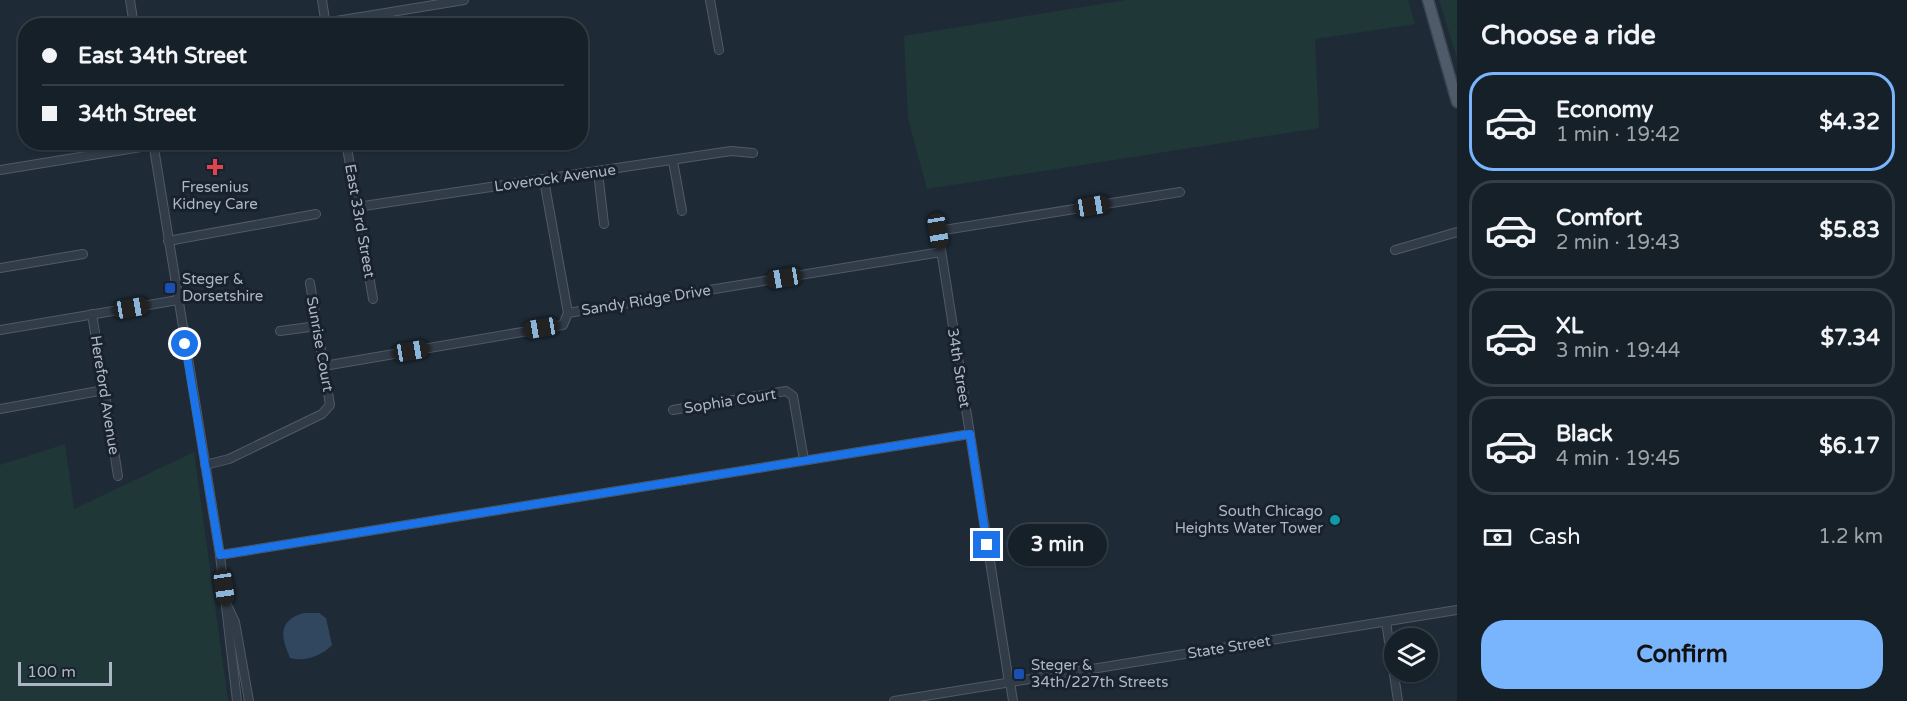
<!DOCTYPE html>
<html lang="en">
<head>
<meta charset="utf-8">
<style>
	:root { --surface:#162029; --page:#232d35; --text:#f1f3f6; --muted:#9ea3a8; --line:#353e46; --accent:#78b5fd }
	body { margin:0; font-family:"Varela Round",sans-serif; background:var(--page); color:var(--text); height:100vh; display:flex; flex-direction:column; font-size:22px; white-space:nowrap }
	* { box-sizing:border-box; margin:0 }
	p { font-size:20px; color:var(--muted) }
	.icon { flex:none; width:33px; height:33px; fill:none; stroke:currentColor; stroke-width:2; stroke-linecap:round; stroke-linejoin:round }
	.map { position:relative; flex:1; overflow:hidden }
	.drawer { display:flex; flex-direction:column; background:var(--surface); width:450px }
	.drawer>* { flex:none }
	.banner { position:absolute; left:18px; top:18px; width:570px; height:132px; border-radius:24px; box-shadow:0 2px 4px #0004,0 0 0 2px var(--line); display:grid; align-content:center; height:132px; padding:0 24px; background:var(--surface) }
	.tools { position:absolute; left:1384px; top:628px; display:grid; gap:12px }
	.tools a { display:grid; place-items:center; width:54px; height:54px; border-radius:50%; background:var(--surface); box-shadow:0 2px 4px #0004,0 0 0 2px var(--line); font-size:30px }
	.scale { position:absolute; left:18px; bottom:15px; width:94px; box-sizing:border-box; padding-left:6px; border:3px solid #acb7c5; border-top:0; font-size:16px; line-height:21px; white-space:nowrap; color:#acb7c5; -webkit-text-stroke:4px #18212c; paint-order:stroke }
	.end { position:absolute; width:27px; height:27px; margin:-14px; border:8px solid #1a73e8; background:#fff; box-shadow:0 0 0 3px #fff }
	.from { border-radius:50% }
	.bubble { position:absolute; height:42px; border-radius:21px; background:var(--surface); box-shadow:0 2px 4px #0004,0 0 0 2px var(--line); font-size:20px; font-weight:700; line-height:42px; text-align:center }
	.car { position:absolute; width:18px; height:36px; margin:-18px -9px; border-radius:8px; box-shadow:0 0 4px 2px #0007; background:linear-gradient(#222 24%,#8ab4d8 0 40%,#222 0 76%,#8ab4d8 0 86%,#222 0) }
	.banner b { display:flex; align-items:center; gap:21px; height:57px; font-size:22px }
	.banner b+b { border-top:2px solid var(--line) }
	.banner i { width:15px; height:15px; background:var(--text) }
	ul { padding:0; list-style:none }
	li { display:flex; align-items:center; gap:18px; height:99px; margin:0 12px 9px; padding:0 12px; border:3px solid var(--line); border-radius:24px }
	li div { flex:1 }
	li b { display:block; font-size:22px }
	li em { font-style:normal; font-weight:700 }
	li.selected { border-color:var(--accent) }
	li>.icon { width:54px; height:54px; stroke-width:1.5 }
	h2 { padding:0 24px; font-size:27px; line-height:72px }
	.pay { display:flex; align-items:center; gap:15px; height:66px; padding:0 24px; font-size:22px }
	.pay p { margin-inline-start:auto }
	.action { display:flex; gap:12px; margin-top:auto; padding:12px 24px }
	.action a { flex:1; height:69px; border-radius:24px; background:var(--accent); color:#111; font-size:24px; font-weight:700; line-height:69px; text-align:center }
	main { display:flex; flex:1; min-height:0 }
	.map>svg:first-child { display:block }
	.green { fill:#203738 }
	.water { fill:#30475f }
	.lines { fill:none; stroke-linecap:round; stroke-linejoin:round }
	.minor-casing { stroke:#4f5a66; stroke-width:10 }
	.major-casing { stroke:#3b4551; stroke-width:13 }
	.minor { stroke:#323c48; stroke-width:8 }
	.major { stroke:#4f5b68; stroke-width:10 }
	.route { stroke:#1a73e8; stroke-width:8 }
	.health-dot { fill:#e0444e; stroke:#18212c; stroke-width:2 }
	.transit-dot { fill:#1a4fb4; stroke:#18212c; stroke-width:2 }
	.culture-dot { fill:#0f9aa8; stroke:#18212c; stroke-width:2 }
	.labels { text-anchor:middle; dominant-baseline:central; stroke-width:6; stroke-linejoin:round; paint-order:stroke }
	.street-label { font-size:15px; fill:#acb7c5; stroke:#18212c }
	.poi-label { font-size:15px; fill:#acb7c5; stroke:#18212c; text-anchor:start }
</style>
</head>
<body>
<main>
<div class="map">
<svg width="1457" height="701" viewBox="0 0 1457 701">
	<rect width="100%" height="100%" fill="#1e2b37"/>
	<g class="green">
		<polygon points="1126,0 1408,0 1415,24 1315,39 1319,128 927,189 908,118 904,36"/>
		<polygon points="1439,0 1457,0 1457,58"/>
		<polygon points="65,444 74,509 194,452 228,701 0,701 0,465"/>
	</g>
	<path class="water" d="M304 613H319L326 618 332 645C322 656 304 662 290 658 281 637 277 621 304 613Z"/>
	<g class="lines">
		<defs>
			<g id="minor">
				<polyline points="130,0 134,26"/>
				<polyline points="322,0 326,26"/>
				<polyline points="710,0 719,50"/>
				<polyline points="306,26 464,0"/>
				<polyline points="153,142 220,555 237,701"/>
				<polyline points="346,142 373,299"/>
				<polyline points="673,161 682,211"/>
				<polyline points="0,170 172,142"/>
				<polyline points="598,172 604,224"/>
				<polyline points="544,180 568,313"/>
				<polyline points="357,207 731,151 753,153"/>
				<polyline points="168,241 316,214"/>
				<polyline points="1395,250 1457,232"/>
				<polyline points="0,268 83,254"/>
				<polyline points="92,314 118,476"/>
				<polyline points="0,330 178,300"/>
				<polyline points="280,331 317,326"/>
				<polyline points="324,366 563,325 568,313 941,252"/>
				<polyline points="0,409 104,390"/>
				<polyline points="673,410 786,391 793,396 804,460"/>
				<polyline points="205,465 229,459 322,414 330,405 310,283"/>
				<polyline points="220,555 970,434"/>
				<polyline points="228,607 235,622 249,701"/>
				<polyline points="1386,622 1398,701"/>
				<polyline points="1009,682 938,231 1180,192"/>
				<polyline points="1010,682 1013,701"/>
				<polyline points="894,701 1457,610"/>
			</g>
			<polyline id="major" points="1428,0 1457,102"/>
		</defs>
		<use href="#minor" class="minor-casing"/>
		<use href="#major" class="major-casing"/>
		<use href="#minor" class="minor"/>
		<use href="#major" class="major"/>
	</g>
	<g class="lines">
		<polyline class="route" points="185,344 220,555 970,434 987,545"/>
	</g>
	<path class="health-dot" d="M212 158h6v6h6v6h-6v6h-6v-6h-6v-6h6z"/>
	<g class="transit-dot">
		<rect x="164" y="282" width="12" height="12" rx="3"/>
		<rect x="1013" y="668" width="12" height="12" rx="3"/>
	</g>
	<circle class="culture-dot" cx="1335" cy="520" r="6"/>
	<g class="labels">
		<g class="street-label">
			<text transform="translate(555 178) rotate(-8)">Loverock Avenue</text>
			<text transform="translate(360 221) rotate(80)">East 33rd Street</text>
			<text transform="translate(646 300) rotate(-9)">Sandy Ridge Drive</text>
			<text transform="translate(320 344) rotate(80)">Sunrise Court</text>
			<text transform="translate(959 368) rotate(81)">34th Street</text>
			<text transform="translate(105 395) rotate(81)">Hereford Avenue</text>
			<text transform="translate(730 401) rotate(-9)">Sophia Court</text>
			<text transform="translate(1229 647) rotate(-9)">State Street</text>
		</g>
		<g class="poi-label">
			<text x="215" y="187" text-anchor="middle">Fresenius<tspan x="215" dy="17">Kidney Care</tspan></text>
			<text x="182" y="279">Steger &amp;<tspan x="182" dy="17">Dorsetshire</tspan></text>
			<text x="1323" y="511" text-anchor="end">South Chicago<tspan x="1323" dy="17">Heights Water Tower</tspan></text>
			<text x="1031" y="665">Steger &amp;<tspan x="1031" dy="17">34th/227th Streets</tspan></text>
		</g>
	</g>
</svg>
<div class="tools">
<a><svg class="icon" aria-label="layers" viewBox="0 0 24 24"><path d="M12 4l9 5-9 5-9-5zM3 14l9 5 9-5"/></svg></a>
</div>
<div class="scale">100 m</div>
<i class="end from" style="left:185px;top:344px"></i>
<i class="end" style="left:987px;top:545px"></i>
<div class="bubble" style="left:1008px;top:524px;width:99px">3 min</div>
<i class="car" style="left:1092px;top:206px;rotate:81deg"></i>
<i class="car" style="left:938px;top:231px;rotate:171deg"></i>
<i class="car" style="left:784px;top:278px;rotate:260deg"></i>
<i class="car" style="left:131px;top:308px;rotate:80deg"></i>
<i class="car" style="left:541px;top:328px;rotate:260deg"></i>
<i class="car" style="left:411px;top:351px;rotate:80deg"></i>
<i class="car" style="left:224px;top:587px;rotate:172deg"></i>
<div class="banner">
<b><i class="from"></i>East 34th Street</b>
<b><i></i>34th Street</b>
</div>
</div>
<section class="drawer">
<h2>Choose a ride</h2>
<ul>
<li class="selected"><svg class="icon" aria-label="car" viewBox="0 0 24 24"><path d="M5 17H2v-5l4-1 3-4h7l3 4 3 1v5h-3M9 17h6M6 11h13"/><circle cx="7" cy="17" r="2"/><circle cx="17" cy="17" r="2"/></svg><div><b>Economy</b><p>1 min · 19:42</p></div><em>$4.32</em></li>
<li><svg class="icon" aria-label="car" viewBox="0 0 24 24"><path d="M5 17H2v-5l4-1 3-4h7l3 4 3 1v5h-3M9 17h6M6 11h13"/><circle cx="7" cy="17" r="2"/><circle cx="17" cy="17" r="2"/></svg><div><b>Comfort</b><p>2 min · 19:43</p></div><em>$5.83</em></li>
<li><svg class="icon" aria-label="car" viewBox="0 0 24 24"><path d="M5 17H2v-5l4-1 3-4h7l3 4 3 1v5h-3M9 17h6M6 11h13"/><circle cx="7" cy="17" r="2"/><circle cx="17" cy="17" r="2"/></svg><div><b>XL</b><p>3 min · 19:44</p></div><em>$7.34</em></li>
<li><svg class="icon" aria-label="car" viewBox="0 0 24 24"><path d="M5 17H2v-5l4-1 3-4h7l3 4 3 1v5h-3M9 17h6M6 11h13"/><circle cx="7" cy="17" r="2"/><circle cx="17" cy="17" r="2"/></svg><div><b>Black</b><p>4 min · 19:45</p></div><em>$6.17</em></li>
</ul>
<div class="pay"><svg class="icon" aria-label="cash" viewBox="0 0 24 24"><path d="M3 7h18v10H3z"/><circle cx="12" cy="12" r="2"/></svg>Cash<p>1.2 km</p></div>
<div class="action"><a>Confirm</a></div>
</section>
</main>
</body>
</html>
